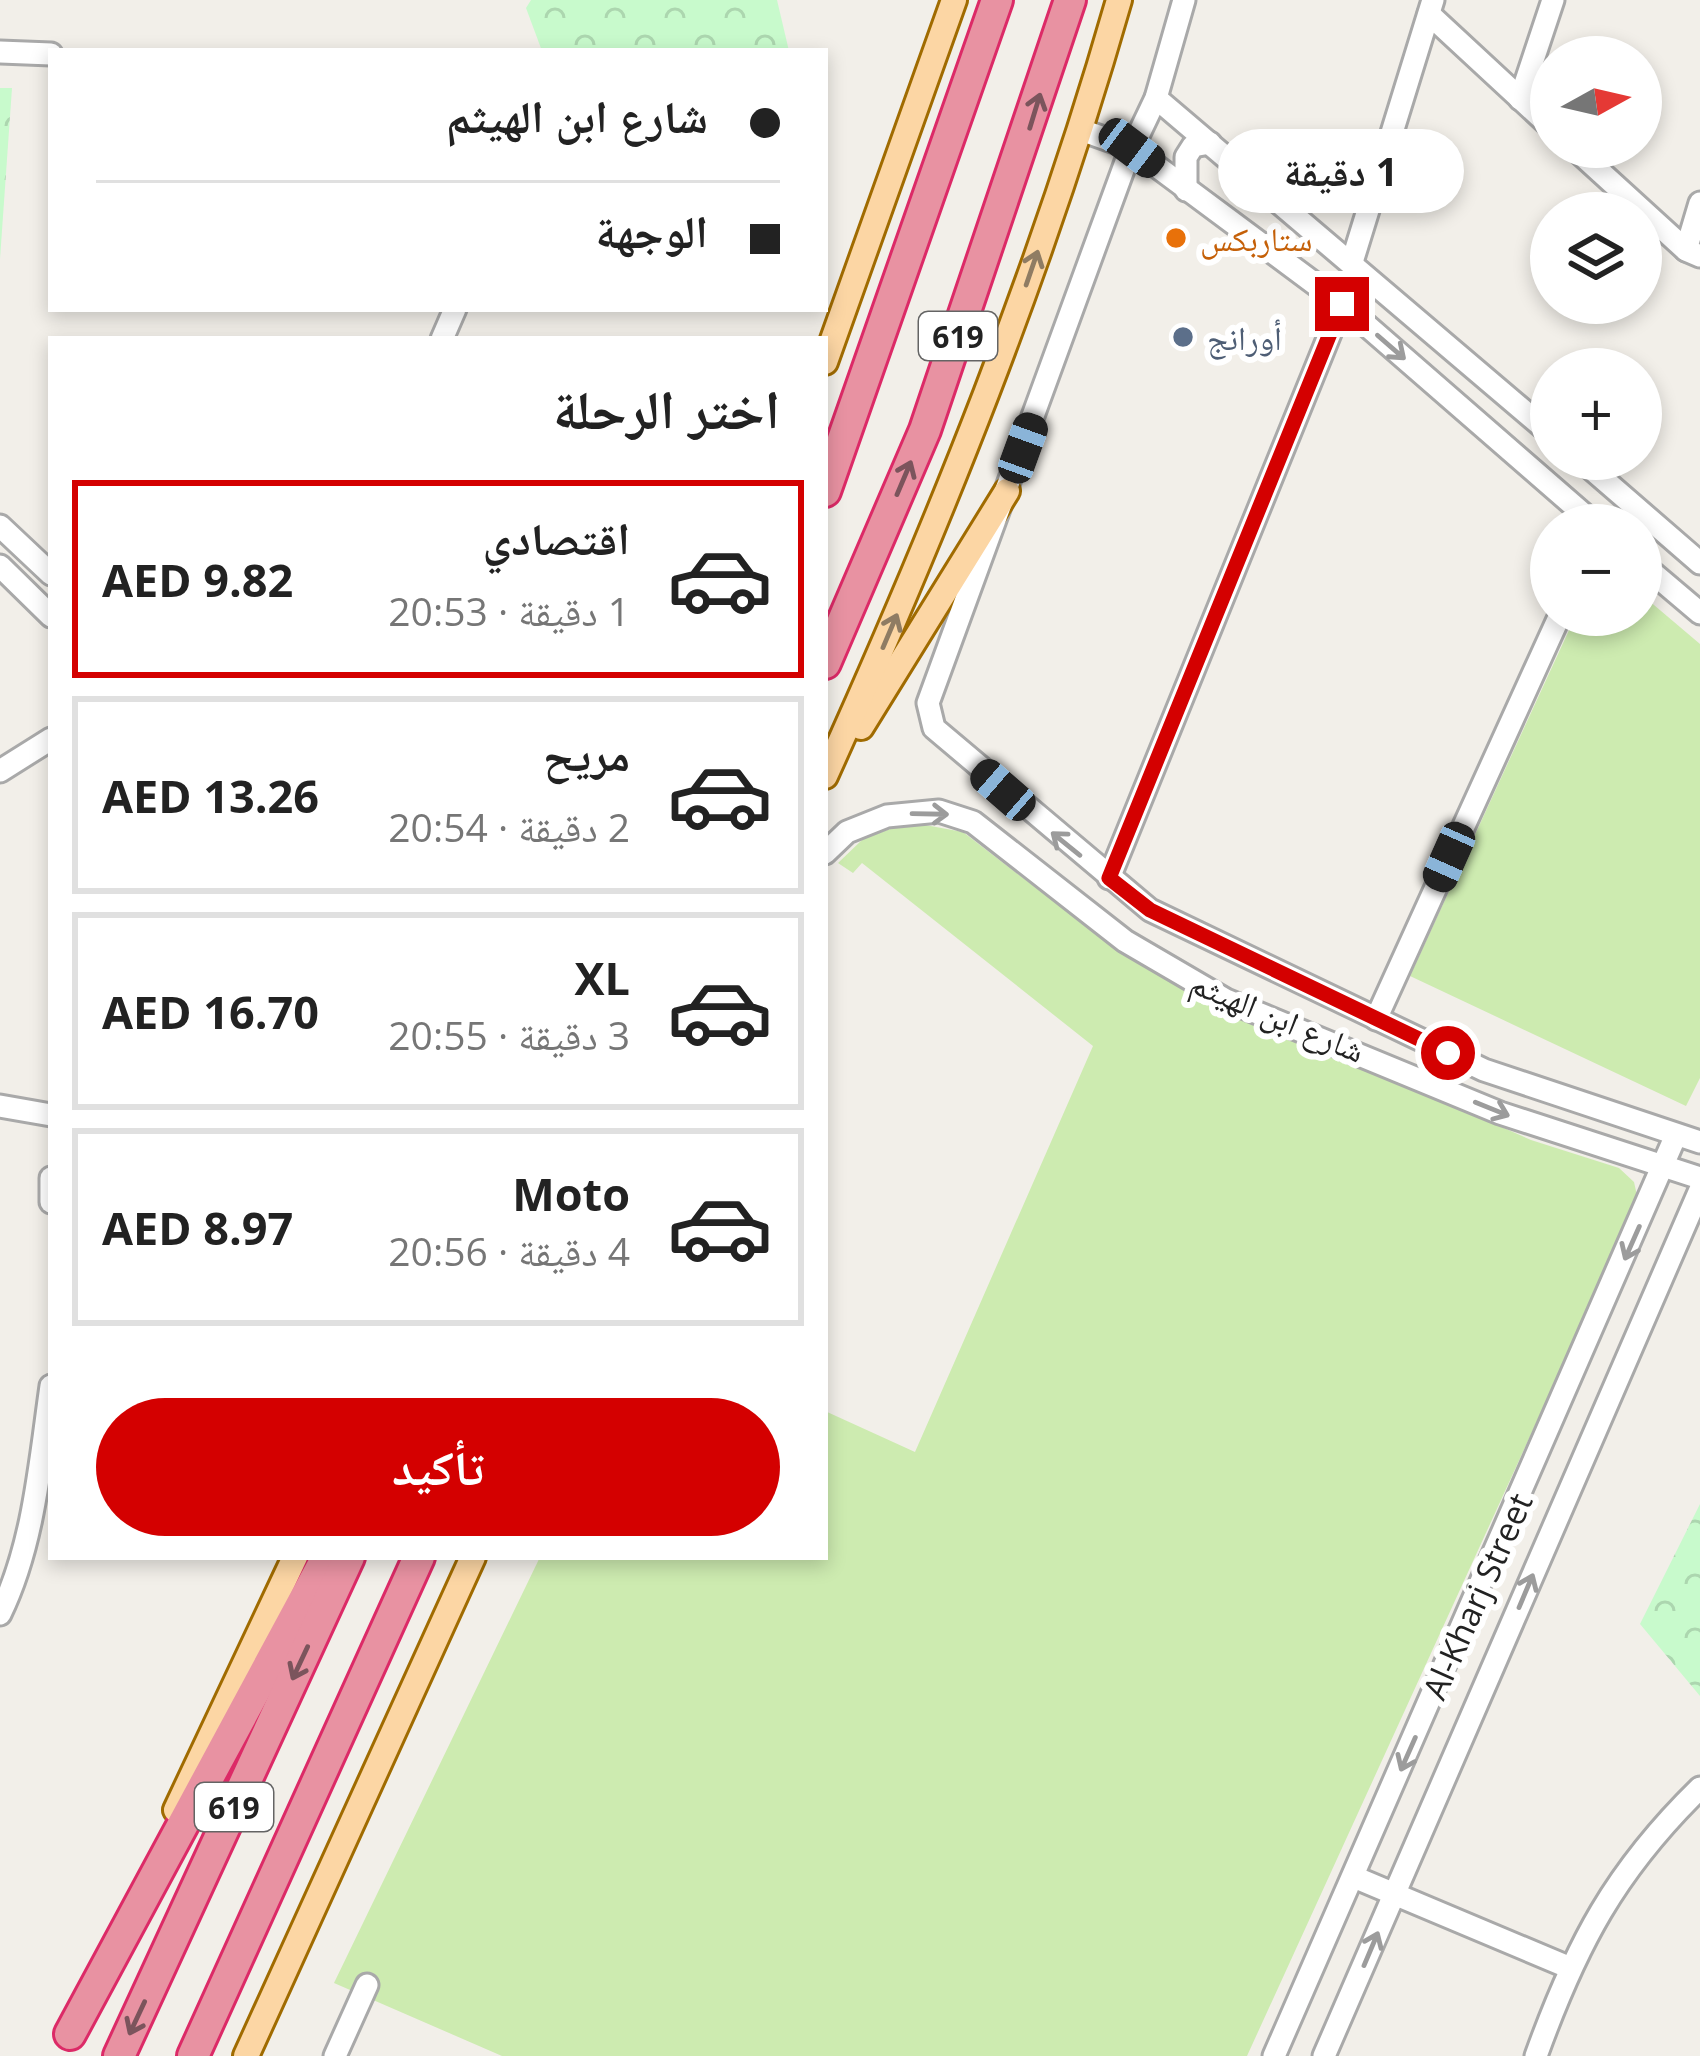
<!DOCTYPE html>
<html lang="ar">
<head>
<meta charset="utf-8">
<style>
	:root { --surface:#fff; --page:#f2f2f2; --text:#222; --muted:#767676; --line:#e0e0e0; --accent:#d40000 }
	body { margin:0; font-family:"Open Sans","Noto Naskh Arabic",sans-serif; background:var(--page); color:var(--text); direction:rtl; height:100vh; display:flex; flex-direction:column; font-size:45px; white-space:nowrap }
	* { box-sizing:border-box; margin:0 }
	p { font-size:39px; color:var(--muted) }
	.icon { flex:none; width:66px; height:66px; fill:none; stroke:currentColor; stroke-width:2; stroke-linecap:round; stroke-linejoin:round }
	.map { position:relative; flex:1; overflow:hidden; direction:ltr }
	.details { position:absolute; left:48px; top:336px; width:780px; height:1224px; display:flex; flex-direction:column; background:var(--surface); border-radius:0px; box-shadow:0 6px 18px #0003; direction:rtl }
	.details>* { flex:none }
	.top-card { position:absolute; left:48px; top:48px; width:780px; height:264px; border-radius:0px; box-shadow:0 6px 18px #0003; direction:rtl; display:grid; align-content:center; height:264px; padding:0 48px; background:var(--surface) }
	.needle { width:78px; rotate:82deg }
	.fabs { position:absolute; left:1530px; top:36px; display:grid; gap:24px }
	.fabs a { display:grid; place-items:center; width:132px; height:132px; border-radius:50%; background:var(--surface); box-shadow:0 6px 18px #0003; font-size:60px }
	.end { position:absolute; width:54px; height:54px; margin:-27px; border:15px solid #d40000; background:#fff; box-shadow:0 0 0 6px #fff }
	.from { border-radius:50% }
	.bubble { position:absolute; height:84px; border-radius:42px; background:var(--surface); box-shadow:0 6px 18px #0003; font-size:39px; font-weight:700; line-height:84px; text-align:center; direction:rtl }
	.car { position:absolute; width:36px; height:72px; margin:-36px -18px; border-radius:15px; box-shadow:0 0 9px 3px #0007; background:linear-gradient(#222 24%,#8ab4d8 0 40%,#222 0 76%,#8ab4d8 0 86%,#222 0) }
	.top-card b { display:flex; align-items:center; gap:42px; height:114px; font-size:45px }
	.top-card b+b { border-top:3px solid var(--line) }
	.top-card i { width:30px; height:30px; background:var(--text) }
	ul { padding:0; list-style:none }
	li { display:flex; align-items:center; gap:36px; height:198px; margin:0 24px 18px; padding:0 24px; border:6px solid var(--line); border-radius:0px }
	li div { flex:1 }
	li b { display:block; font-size:45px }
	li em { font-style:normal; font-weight:700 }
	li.active { border-color:var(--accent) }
	li>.icon { width:108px; height:108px; stroke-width:1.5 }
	h2 { padding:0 48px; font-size:54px; line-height:144px }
	.cta { display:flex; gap:24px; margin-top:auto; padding:24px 48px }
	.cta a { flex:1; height:138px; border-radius:72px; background:var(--accent); color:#fff; font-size:48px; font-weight:700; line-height:138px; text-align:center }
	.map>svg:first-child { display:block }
	.grass { fill:#cdebb0 }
	.park { fill:url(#park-crowns) }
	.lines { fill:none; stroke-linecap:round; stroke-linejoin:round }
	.minor-casing { stroke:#a9a9a9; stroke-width:27 }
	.major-casing { stroke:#a06b00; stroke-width:30 }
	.highway-casing { stroke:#dc2a67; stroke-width:36 }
	.minor { stroke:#fff; stroke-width:21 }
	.major { stroke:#fcd6a4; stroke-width:24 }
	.highway { stroke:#e892a2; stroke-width:30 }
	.oneway { stroke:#7b545c }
	.oneway2 { stroke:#8f7c63 }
	.oneway3 { stroke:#9c9c9c }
	.route { stroke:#d40000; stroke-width:15 }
	.food-dot { fill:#e8710a; stroke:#fff; stroke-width:4.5 }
	.service-dot { fill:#5c6f8a; stroke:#fff; stroke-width:4.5 }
	.labels { text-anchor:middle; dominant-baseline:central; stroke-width:12; stroke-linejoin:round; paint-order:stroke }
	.shield { fill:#fff; stroke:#646464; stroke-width:3 }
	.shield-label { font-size:30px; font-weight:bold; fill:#222 }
	.food-label { font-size:33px; fill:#c56008; stroke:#fff; text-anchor:start }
	.service-label { font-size:33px; fill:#4e5e75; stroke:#fff; text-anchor:start }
	.street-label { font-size:33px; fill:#222; stroke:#fff }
</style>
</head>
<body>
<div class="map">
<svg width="1700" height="2056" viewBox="0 0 1700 2056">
	<defs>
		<pattern id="park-crowns" width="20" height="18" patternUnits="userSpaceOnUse" patternTransform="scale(3)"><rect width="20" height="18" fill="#c8facc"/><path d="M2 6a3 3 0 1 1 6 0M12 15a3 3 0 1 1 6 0" fill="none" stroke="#acd6af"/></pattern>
	</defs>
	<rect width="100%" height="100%" fill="#f2efe9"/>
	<g class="grass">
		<polygon points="1641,594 1700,644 1700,1078 1686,1106 1410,976 1576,615 1641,615"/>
		<polygon points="909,822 963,832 1104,940 1199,993 1531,1140 1619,1168 1634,1182 1638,1200 1247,2056 502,2056 334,1983 540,1557 825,1557 825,1411 915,1452 1093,1046 862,863 853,873 838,863 863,839"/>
	</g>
	<g class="park">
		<polygon points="531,0 777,0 789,51 542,51 526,8"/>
		<polygon points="0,88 12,88 0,259"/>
		<polygon points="1700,1504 1700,1696 1640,1624"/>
	</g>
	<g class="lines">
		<defs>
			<g id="minor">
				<polyline points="1184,0 1156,98 1127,159 928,703 934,728 1150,910 1484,1070 1700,1142"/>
				<polyline points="1429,14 1551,127"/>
				<polyline points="0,52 51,54"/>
				<polyline points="1156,98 1551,434"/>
				<polyline points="1520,99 1553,0"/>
				<polyline points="1081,130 1132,148 1342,304 1596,525"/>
				<polyline points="1573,147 1686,250 1700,256"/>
				<polyline points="1186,190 1186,157 1193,146 1210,143"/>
				<polyline points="1686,250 1700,203"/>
				<polyline points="1352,262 1433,0"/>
				<polyline points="442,339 455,309"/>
				<polyline points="1580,459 1700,563"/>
				<polyline points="0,526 51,574"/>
				<polyline points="1641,563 1700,613"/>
				<polyline points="0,566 51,616"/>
				<polyline points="0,771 51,739"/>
				<polyline points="825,853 847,832 887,816 939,811 973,822 1125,941 1226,1000 1500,1113 1700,1178"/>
				<polyline points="1109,878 1342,304"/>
				<polyline points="1376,1019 1560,615"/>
				<polyline points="0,1106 51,1115"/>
				<polyline points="51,1178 51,1202"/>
				<path d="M0 1614C34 1544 40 1463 51 1386"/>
				<polyline points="1354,1877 1568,1967"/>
				<polyline points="335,2056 367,1985"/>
				<polyline points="1274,2056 1676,1135"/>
				<polyline points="1324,2056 1700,1190"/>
				<path d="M1536 2056C1576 1945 1615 1871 1700 1788"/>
			</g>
			<g id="major">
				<polyline points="825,362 954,0"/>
				<polyline points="861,727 1007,491"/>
				<path d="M825 776C939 524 1043 266 1119 0"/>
				<polyline points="176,1810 295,1557"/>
				<polyline points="246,2056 473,1557"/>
			</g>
			<g id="highway">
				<polyline points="825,491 997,0"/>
				<polyline points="825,663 925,430 1070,0"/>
				<polyline points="70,2034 327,1557"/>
				<polyline points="119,2056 349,1557"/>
				<polyline points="193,2056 419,1557"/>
			</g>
		</defs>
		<use href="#minor" class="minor-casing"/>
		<use href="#major" class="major-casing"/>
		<use href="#highway" class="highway-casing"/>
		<use href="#minor" class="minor"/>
		<use href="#major" class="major"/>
		<use href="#highway" class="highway"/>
	</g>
	<defs><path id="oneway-shaft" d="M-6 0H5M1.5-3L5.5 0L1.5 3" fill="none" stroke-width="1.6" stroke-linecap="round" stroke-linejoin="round" transform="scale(3)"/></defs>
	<g class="oneway">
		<use href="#oneway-shaft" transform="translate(1035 111) rotate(-73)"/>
		<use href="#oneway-shaft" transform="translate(904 478) rotate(-67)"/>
		<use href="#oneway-shaft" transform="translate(300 1663) rotate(115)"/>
		<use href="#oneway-shaft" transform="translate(137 2018) rotate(115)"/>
	</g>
	<g class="oneway2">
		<use href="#oneway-shaft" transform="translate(1032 268) rotate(-71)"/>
		<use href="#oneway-shaft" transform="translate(890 631) rotate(-67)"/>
	</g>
	<g class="oneway3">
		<use href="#oneway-shaft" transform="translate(1391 347) rotate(41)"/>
		<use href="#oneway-shaft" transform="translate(930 814) rotate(1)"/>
		<use href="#oneway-shaft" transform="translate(1066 844) rotate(-141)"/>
		<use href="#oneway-shaft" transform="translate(1492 1109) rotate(22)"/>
		<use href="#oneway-shaft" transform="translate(1632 1243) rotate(114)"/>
		<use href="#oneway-shaft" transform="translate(1526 1591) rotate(-67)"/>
		<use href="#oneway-shaft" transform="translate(1408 1754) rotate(114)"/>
		<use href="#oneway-shaft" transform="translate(1371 1949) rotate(-67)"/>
	</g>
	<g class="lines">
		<polyline class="route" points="1342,304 1109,878 1150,910 1448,1053"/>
	</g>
	<circle class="food-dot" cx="1176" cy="238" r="12"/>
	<circle class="service-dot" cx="1183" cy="337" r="12"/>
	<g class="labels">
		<g class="shield">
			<rect x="919" y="312" width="78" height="48" rx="9"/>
			<rect x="195" y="1783" width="78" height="48" rx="9"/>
		</g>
		<g class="shield-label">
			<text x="958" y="336">619</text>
			<text x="234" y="1807">619</text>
		</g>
		<g class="food-label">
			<text x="1200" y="238">ستاربكس</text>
		</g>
		<g class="service-label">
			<text x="1207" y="337">أورانج</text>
		</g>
		<g class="street-label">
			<text transform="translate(1278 1016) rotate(23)">شارع ابن الهيثم</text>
			<text transform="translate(1477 1596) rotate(-66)">Al-Kharj Street</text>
		</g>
	</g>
</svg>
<div class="fabs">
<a><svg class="needle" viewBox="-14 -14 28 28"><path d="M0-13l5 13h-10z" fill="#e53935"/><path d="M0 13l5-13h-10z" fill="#767676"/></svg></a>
<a><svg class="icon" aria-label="layers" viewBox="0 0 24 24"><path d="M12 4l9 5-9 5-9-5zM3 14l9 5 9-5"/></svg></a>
<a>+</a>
<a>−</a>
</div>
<i class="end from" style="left:1448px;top:1053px"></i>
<i class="end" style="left:1342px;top:304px"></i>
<div class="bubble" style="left:1218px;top:129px;width:246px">1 دقيقة</div>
<i class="car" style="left:1132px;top:148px;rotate:127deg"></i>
<i class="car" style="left:1023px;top:448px;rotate:20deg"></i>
<i class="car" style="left:1003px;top:790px;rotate:311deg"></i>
<i class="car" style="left:1449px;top:857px;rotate:204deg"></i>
<div class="top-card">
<b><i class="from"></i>شارع ابن الهيثم</b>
<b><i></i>الوجهة</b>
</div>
<section class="details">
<h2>اختر الرحلة</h2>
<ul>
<li class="active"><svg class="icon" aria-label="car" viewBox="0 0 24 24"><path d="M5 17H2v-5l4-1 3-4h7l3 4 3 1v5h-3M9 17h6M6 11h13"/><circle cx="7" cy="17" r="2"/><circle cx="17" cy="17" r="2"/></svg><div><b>اقتصادي</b><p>1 دقيقة · 20:53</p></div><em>AED 9.82</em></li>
<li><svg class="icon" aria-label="car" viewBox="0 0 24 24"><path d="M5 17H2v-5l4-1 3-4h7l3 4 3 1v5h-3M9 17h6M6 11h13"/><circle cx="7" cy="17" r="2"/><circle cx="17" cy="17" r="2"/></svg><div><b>مريح</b><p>2 دقيقة · 20:54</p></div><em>AED 13.26</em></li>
<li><svg class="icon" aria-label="car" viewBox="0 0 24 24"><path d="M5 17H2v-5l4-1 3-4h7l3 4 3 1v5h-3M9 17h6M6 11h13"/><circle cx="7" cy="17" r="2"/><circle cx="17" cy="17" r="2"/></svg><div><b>XL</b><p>3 دقيقة · 20:55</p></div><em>AED 16.70</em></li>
<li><svg class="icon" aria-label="car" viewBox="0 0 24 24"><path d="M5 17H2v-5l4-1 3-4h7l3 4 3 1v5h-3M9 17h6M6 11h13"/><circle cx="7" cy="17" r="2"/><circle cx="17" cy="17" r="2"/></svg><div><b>Moto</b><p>4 دقيقة · 20:56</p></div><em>AED 8.97</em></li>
</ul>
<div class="cta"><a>تأكيد</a></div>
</section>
</div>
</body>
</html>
